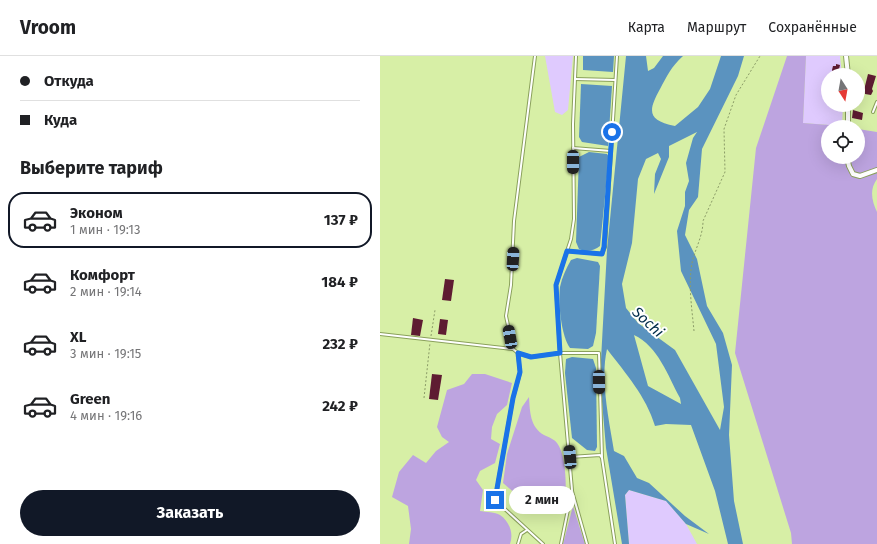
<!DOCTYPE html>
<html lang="ru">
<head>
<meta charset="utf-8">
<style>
	:root { --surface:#fff; --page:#f2f2f2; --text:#202124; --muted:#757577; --line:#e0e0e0; --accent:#111827 }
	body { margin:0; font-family:"Fira Sans",sans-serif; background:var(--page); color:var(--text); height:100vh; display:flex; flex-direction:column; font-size:15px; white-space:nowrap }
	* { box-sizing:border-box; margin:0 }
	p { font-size:13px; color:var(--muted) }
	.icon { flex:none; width:22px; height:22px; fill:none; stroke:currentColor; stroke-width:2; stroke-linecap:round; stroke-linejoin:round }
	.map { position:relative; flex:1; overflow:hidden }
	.sheet { display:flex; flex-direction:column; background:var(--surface); width:380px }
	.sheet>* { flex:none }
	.banner { display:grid; align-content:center; height:88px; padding:0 20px; background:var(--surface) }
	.needle { width:26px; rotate:169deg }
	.tools { position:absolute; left:441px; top:12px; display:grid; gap:8px }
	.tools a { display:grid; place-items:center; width:44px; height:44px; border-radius:50%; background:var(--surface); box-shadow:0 4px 16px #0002; font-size:20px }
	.end { position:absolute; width:18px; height:18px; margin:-9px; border:5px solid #1a73e8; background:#fff; box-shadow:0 0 0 2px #fff }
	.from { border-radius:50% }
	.bubble { position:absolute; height:28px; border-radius:14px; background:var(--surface); box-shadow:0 4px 16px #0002; font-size:13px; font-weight:700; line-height:28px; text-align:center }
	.car { position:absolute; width:12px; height:24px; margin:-12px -6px; border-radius:5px; box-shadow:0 0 3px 1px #0007; background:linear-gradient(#222 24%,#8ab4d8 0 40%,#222 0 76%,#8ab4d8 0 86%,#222 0) }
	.banner b { display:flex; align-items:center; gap:14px; height:38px; font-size:15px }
	.banner b+b { border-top:1px solid var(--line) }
	.banner i { width:10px; height:10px; background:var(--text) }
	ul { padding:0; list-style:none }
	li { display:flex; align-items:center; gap:12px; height:56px; margin:0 8px 6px; padding:0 12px; border:2px solid transparent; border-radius:16px }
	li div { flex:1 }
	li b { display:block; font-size:15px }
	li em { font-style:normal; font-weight:700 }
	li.selected { border-color:var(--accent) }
	li>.icon { width:36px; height:36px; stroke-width:1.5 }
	h2 { padding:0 20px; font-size:18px; line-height:48px }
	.primary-button { display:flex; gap:8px; margin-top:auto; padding:8px 20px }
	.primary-button a { flex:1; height:46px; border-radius:24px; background:var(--accent); color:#fff; font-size:16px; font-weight:700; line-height:46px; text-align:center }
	header { display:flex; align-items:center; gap:24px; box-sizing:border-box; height:56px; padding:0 20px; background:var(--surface); border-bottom:1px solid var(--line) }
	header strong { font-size:19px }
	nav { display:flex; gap:22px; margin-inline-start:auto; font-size:14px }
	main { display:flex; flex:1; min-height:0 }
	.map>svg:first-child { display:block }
	.green { fill:#dfcafe }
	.forest { fill:#bda4e0 }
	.water { fill:#5b93bf; fill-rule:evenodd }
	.building { fill:#5e1c32 }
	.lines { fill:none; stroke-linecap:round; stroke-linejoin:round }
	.service-casing { stroke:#8aa05b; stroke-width:4 }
	.minor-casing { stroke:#8aa05b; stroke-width:6 }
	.path { stroke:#8b9c67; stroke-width:1; stroke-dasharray:2 2; stroke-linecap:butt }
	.service { stroke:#fff; stroke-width:2 }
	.minor { stroke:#fff; stroke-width:4 }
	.route { stroke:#1a73e8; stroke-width:5 }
	.labels { text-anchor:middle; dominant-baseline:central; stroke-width:4; stroke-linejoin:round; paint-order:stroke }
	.water-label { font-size:15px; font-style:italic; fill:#002c49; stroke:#fff }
</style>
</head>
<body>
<header>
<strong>Vroom</strong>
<nav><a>Карта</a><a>Маршрут</a><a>Сохранённые</a></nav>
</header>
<main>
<section class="sheet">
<div class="banner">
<b><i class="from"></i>Откуда</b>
<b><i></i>Куда</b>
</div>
<h2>Выберите тариф</h2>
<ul>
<li class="selected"><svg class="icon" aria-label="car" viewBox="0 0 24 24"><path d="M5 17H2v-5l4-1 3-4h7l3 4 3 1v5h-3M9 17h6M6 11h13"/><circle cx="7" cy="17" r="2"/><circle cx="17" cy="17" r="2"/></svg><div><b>Эконом</b><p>1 мин · 19:13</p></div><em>137 ₽</em></li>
<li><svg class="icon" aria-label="car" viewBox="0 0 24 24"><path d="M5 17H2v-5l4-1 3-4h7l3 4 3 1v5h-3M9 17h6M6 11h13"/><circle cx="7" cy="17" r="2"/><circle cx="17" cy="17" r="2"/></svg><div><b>Комфорт</b><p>2 мин · 19:14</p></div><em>184 ₽</em></li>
<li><svg class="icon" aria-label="car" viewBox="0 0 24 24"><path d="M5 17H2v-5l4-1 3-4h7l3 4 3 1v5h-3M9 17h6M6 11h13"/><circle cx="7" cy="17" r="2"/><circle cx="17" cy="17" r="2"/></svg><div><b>XL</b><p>3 мин · 19:15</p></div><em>232 ₽</em></li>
<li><svg class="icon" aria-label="car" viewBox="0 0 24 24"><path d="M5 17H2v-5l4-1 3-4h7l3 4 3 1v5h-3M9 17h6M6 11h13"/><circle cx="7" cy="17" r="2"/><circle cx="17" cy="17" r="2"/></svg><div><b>Green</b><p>4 мин · 19:16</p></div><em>242 ₽</em></li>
</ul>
<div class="primary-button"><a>Заказать</a></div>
</section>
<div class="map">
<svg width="497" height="488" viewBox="0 0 497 488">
	<rect width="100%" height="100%" fill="#d7efa6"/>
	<g class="green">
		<polygon points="165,0 193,0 188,54 182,59 175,56"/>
		<polygon points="426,0 460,0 462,19 448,19 448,49 463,49 462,70 423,67"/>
		<polygon points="249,434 286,445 306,468 317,488 249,488 245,439"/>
	</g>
	<g class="forest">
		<path d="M407 0H426L423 67 475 71H448V101H478V73L497 76V123C489 134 492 145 497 156V488H412L411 477 355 297 376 92Z"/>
		<path d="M92 318H105L132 327 127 349 117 358 112 371 111 383 120 388 115 407 100 415 96 424 103 434 100 455C106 456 115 456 120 459 129 465 134 477 130 488H29L31 473 28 450 12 441 19 416 33 399 46 407 56 395 69 386 62 381 57 371 67 334 84 328Z"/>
		<path d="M149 341C150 356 150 371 164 379 168 381 174 383 177 387 187 400 187 437 184 453L179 454 167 448 144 445 123 427 127 398 142 351Z"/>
		<polygon points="193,450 205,488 183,488"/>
	</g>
	<g class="water">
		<polygon points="203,0 234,0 233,16 203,14"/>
		<path d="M246 0H266L268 15 274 12 283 0H303C291 11 287 20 280 33 268 55 267 64 295 70L318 51 330 33 341 0H364L358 20 322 93 318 141 309 154 305 179 317 203 327 250 343 277 352 309 349 379 354 445 363 488H348L335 435 311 369 286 368 275 370C266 340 246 318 227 293 220 324 229 364 234 395L244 400 257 422 269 427 305 460 329 478 306 468 286 445 249 434 245 439 249 488H242L226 392 220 322 227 194ZM317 76 313 82 306 107 309 125 305 136V150L297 175 301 215 336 288 344 351 340 374 295 294 258 267 246 252 242 228 252 187 258 123 266 103 278 97 281 103 275 118 274 138 289 101V90ZM254 279C278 290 288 320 300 342L301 348 268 330Z"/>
		<polygon points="201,28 232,30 228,90 202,86 199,81"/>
		<path d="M209 96 227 98 229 101 220 190C214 195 206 196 199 193L196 186 199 101Z"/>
		<path d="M197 202 218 206 220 210 216 277 213 290 208 293 190 292C181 280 178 246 180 231 182 221 186 213 191 204Z"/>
		<polygon points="192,301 213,303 216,312 217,391 215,395 207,394 192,382 185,317 186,303"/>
	</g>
	<g class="building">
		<polygon points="456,8 460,9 458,18 453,17 452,14 453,10 456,10"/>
		<polygon points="488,18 496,20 492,33 493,35 491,39 485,38 485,34 484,34"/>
		<polygon points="473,54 483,57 482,64 472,62"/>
		<polygon points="65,223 74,224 71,245 62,244"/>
		<polygon points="33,262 43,264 40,280 31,279"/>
		<polygon points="60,263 68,264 66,279 58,278"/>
		<polygon points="52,318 62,319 58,344 49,343"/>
	</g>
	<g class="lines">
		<defs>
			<g id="service">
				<polyline points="195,23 235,24"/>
				<polyline points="493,56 497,46"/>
				<polyline points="193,92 231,95"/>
				<polyline points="187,195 222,198 225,191 237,0"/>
				<polyline points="0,278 133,293 138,297 140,317 133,342 115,444 163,488"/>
				<polyline points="133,293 126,260 131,229 134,165 155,0"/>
				<polyline points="138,297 151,301 180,297 192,434 181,488"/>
				<polyline points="190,401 220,399 222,402 219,297 180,297 176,229 191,183 194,163 193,68 196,0"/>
				<polyline points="222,402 235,488"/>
				<polyline points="192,435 207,488"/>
				<polyline points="138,488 141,478 147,474"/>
			</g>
			<g id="minor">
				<polyline points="466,0 468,19"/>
				<polyline points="468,71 468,49"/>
				<polyline points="467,101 469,110 473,118 480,120 497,114"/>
			</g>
		</defs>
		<use href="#service" class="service-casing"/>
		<use href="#minor" class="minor-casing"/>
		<g class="path">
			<path d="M314 275C312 253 308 229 312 207 315 193 323 180 323 165L345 116 344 73 356 39 380 0"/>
			<polyline points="51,280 55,254"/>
			<polyline points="44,342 50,287"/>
		</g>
		<use href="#service" class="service"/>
		<use href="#minor" class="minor"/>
	</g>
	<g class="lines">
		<polyline class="route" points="115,444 133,342 140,316 138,297 151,301 180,297 176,229 187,195 222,198 224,191 232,76"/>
	</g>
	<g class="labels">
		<g class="water-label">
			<text transform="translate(268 266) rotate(43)">Sochi</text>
		</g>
	</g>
</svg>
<div class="tools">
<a><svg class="needle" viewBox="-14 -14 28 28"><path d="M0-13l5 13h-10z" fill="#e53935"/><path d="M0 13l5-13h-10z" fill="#757577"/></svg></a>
<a><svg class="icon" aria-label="locate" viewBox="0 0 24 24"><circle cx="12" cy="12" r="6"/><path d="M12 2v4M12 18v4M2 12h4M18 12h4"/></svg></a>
</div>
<i class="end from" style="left:232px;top:76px"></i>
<i class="end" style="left:115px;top:444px"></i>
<div class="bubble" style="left:129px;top:430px;width:66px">2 мин</div>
<i class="car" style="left:193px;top:106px;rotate:180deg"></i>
<i class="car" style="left:133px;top:203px;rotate:3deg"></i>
<i class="car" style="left:130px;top:281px;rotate:350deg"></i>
<i class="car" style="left:219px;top:326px;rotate:179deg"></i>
<i class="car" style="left:190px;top:401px;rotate:355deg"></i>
</div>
</main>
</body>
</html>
